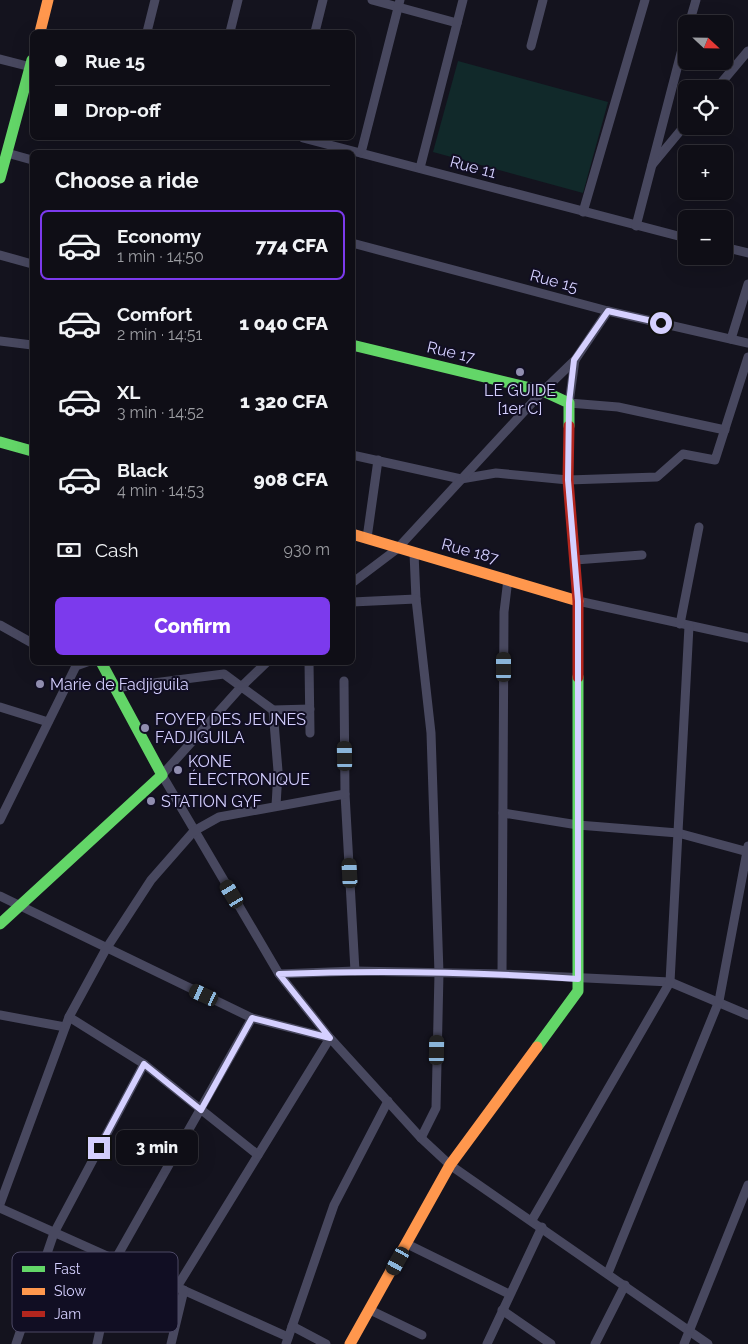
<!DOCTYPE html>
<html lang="en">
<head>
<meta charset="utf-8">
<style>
	:root { --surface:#0f0e16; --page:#1d1c23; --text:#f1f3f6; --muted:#9b9ca1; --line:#2f2e35; --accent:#7c3aed }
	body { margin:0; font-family:Raleway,sans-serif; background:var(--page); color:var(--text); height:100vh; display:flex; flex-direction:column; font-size:19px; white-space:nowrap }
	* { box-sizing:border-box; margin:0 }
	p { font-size:16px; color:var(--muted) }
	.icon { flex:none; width:28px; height:28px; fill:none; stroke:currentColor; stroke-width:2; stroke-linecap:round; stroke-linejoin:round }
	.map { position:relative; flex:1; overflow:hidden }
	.sheet { position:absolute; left:30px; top:150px; width:325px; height:515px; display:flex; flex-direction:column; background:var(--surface); border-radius:8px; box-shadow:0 5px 20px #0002,0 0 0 1px var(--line) }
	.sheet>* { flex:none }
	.guide { position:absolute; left:30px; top:30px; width:325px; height:110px; border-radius:8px; box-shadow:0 5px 20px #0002,0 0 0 1px var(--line); display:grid; align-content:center; height:110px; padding:0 25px; background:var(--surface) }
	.needle { width:32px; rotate:112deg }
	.fabs { position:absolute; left:678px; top:15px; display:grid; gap:10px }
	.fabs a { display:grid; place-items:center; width:55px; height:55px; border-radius:8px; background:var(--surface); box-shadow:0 5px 20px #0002,0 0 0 1px var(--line); font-size:25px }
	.end { position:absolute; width:22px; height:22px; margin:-11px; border:6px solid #d5d0ff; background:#111; box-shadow:0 0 0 2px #111 }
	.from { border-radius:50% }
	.bubble { position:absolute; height:35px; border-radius:8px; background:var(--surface); box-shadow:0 5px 20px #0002,0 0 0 1px var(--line); font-size:16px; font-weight:800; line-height:35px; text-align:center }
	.car { position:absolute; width:15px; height:30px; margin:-15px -8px; border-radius:6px; box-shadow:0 0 4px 1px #0007; background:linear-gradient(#222 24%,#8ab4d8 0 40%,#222 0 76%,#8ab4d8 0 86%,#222 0) }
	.guide b { display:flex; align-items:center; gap:18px; height:48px; font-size:19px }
	.guide b+b { border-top:1px solid var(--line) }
	.guide i { width:12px; height:12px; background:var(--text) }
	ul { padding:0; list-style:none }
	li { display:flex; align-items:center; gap:15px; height:70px; margin:0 10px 8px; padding:0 15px; border:2px solid transparent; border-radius:8px }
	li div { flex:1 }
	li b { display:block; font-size:19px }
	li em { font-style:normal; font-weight:800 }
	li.active { border-color:var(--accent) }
	li>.icon { width:45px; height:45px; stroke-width:1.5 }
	h2 { padding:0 25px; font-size:22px; line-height:60px }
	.pay { display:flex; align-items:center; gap:12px; height:55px; padding:0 25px; font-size:19px }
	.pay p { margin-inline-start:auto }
	.button { display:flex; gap:10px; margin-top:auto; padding:10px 25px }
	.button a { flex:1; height:58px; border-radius:8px; background:var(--accent); color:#fff; font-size:20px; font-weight:800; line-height:58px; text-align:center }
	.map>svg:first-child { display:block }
	.green { fill:#11292a }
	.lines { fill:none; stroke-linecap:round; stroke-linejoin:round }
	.street { stroke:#48485f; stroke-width:9 }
	.fast { stroke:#63d668; stroke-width:11 }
	.slow { stroke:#ff974d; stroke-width:11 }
	.jam { stroke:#b3261e; stroke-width:11 }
	.route { stroke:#d5d0ff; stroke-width:6 }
	.poi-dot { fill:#918eb0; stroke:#110e23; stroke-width:2 }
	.labels { text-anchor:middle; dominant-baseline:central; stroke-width:4; stroke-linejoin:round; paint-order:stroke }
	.street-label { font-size:16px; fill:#d5d0ff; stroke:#110e23 }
	.poi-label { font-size:16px; fill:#d5d0ff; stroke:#110e23; text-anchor:start }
	.key { fill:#110e23; stroke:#4c4865; stroke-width:1 }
	.key-label { font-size:14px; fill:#d5d0ff }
</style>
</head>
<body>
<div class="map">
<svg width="748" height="1344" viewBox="0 0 748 1344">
	<rect width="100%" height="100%" fill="#14131e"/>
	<polygon class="green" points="458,61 608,102 583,193 433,152"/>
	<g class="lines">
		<g class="street">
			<polyline points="372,0 457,23"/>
			<polyline points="689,24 696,0"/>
			<polyline points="147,32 155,0"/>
			<polyline points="230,32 238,0"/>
			<polyline points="315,32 323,0"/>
			<polyline points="531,46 543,0"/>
			<polyline points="0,59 31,67"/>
			<polyline points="716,89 748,51"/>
			<polyline points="303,138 686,238"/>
			<polyline points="7,153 32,160"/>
			<polyline points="361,153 400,0"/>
			<polyline points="652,165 686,124"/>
			<polyline points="420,168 463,0"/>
			<polyline points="583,212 645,0"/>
			<polyline points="636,226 686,34"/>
			<polyline points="352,243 608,311 748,343"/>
			<polyline points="724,247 748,253"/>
			<polyline points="0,255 32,264"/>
			<polyline points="731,339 748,284"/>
			<polyline points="0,341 32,345"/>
			<polyline points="575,360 569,403 618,407 725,430"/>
			<polyline points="352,455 461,479 496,473 568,480 657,477 683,454 715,460 748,357"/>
			<polyline points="367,538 378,460"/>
			<polyline points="414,553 416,599"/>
			<polyline points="575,560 642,555"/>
			<polyline points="352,583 397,549 543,391 575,360 608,311"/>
			<polyline points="578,601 748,638"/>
			<polyline points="352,602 416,599 431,733 439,973 436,1108 421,1138"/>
			<polyline points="680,624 699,527"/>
			<polyline points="0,625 32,643"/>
			<polyline points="267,662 241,687 162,775 279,974 330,1038 421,1138 450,1165 708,1344"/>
			<polyline points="309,662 310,733"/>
			<polyline points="344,681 345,794 355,971"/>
			<polyline points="114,688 224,674 273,710 310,709"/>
			<polyline points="0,707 48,722"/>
			<polyline points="273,710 278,771 276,806"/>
			<polyline points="503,813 578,825 678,833 748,852"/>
			<polyline points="0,820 76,666 87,662"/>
			<polyline points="0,896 252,1018 330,1038 177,1287"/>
			<polyline points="279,974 355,971 502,974 670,982 748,1015"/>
			<polyline points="502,974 504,612 508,579"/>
			<polyline points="0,1015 65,1027"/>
			<polyline points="69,1017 144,1064 258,1155"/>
			<polyline points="0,1204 69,1017 106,949 151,880 194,831 219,817 345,794"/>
			<polyline points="0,1208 288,1337"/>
			<polyline points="532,1220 670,982 689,626"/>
			<polyline points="407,1244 509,1294"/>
			<polyline points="608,1273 719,1001 748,846"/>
			<polyline points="370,1310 422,1335"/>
			<polyline points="502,1310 551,1344"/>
			<polyline points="292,1326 326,1344"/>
			<polyline points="16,1344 54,1233 144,1064"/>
			<polyline points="97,1344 115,1260 252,1018"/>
			<polyline points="171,1344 184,1290"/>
			<polyline points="286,1344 334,1205 388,1101"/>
			<polyline points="487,1344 542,1227"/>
			<polyline points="595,1344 625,1285"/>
			<polyline points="684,1344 748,1185"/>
		</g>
		<g class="fast">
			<polyline points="0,178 32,60"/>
			<polyline points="352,345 543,391 569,403 569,426"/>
			<polyline points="0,442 32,451"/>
			<polyline points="0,924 162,775 101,662"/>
			<polyline points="537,1047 578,991 578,677"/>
		</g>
		<g class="slow">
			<polyline points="40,32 48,0"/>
			<polyline points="352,534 578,601"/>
			<polyline points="350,1344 450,1165 537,1047"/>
		</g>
		<polyline class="jam" points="569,426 568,480 578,601 578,677"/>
	</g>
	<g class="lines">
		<path class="route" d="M99 1148 144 1064 201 1110 252 1018 330 1038 279 974C379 970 478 972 578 979V601L568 480 569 403 574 360 608 311 661 323"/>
	</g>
	<g class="poi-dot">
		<circle cx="520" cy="372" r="5"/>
		<circle cx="40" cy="684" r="5"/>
		<circle cx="145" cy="728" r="5"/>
		<circle cx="178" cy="770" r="5"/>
		<circle cx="151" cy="801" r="5"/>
	</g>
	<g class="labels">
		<g class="street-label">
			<text transform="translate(473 167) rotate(15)">Rue 11</text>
			<text transform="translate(554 281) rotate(15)">Rue 15</text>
			<text transform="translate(451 352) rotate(13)">Rue 17</text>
			<text transform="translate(470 551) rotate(15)">Rue 187</text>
		</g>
		<g class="poi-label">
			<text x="520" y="390" text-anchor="middle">LE GUIDE<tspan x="520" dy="18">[1er C]</tspan></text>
			<text x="50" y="684">Marie de Fadjiguila</text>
			<text x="155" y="719">FOYER DES JEUNES<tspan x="155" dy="18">FADJIGUILA</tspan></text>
			<text x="188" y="761">KONE<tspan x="188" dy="18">ÉLECTRONIQUE</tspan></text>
			<text x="161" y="801">STATION GYF</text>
		</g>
	</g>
	<rect x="12" y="1252" width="166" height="80" rx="8" class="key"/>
	<rect x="22" y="1266" width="23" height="6" fill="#63d668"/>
	<rect x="22" y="1288" width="23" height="7" fill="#ff974d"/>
	<rect x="22" y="1311" width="23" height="6" fill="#b3261e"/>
	<g class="key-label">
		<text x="54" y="1274">Fast</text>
		<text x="54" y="1296">Slow</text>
		<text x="54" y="1319">Jam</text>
	</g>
</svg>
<div class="fabs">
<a><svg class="needle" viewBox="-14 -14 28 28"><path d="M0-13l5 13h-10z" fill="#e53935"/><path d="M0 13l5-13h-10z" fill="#9b9ca1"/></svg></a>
<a><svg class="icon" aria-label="locate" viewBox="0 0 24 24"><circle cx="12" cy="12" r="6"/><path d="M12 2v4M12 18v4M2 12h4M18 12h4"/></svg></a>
<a>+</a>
<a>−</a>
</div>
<i class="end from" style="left:661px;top:323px"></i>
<i class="end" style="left:99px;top:1148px"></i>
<div class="bubble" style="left:116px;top:1130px;width:82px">3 min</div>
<i class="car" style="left:504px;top:667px;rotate:0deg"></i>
<i class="car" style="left:345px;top:756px;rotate:359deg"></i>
<i class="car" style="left:350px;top:873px;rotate:357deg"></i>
<i class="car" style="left:232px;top:894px;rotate:329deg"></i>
<i class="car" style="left:204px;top:995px;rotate:295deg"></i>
<i class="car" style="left:437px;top:1050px;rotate:1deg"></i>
<i class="car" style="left:398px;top:1261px;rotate:209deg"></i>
<div class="guide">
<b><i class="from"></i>Rue 15</b>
<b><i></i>Drop-off</b>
</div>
<section class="sheet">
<h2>Choose a ride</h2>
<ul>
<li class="active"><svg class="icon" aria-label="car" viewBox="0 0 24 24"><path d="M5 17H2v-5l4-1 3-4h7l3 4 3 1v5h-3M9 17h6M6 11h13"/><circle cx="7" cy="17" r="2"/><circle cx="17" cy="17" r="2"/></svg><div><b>Economy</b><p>1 min · 14:50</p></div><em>774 CFA</em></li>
<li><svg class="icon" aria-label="car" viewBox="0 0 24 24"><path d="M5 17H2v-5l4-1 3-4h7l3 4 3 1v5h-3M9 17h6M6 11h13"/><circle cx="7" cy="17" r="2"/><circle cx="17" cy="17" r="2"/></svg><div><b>Comfort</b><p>2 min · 14:51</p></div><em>1 040 CFA</em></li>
<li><svg class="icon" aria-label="car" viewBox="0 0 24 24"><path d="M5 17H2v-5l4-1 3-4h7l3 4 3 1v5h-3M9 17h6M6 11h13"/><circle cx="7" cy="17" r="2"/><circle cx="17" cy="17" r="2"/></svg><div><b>XL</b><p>3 min · 14:52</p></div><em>1 320 CFA</em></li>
<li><svg class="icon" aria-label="car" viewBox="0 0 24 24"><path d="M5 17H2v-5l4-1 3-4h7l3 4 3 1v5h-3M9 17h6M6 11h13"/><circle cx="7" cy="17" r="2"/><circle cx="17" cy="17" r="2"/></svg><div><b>Black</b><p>4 min · 14:53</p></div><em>908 CFA</em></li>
</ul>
<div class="pay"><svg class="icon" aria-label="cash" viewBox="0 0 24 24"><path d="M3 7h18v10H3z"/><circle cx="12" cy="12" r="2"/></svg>Cash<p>930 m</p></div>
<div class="button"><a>Confirm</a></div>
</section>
</div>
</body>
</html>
